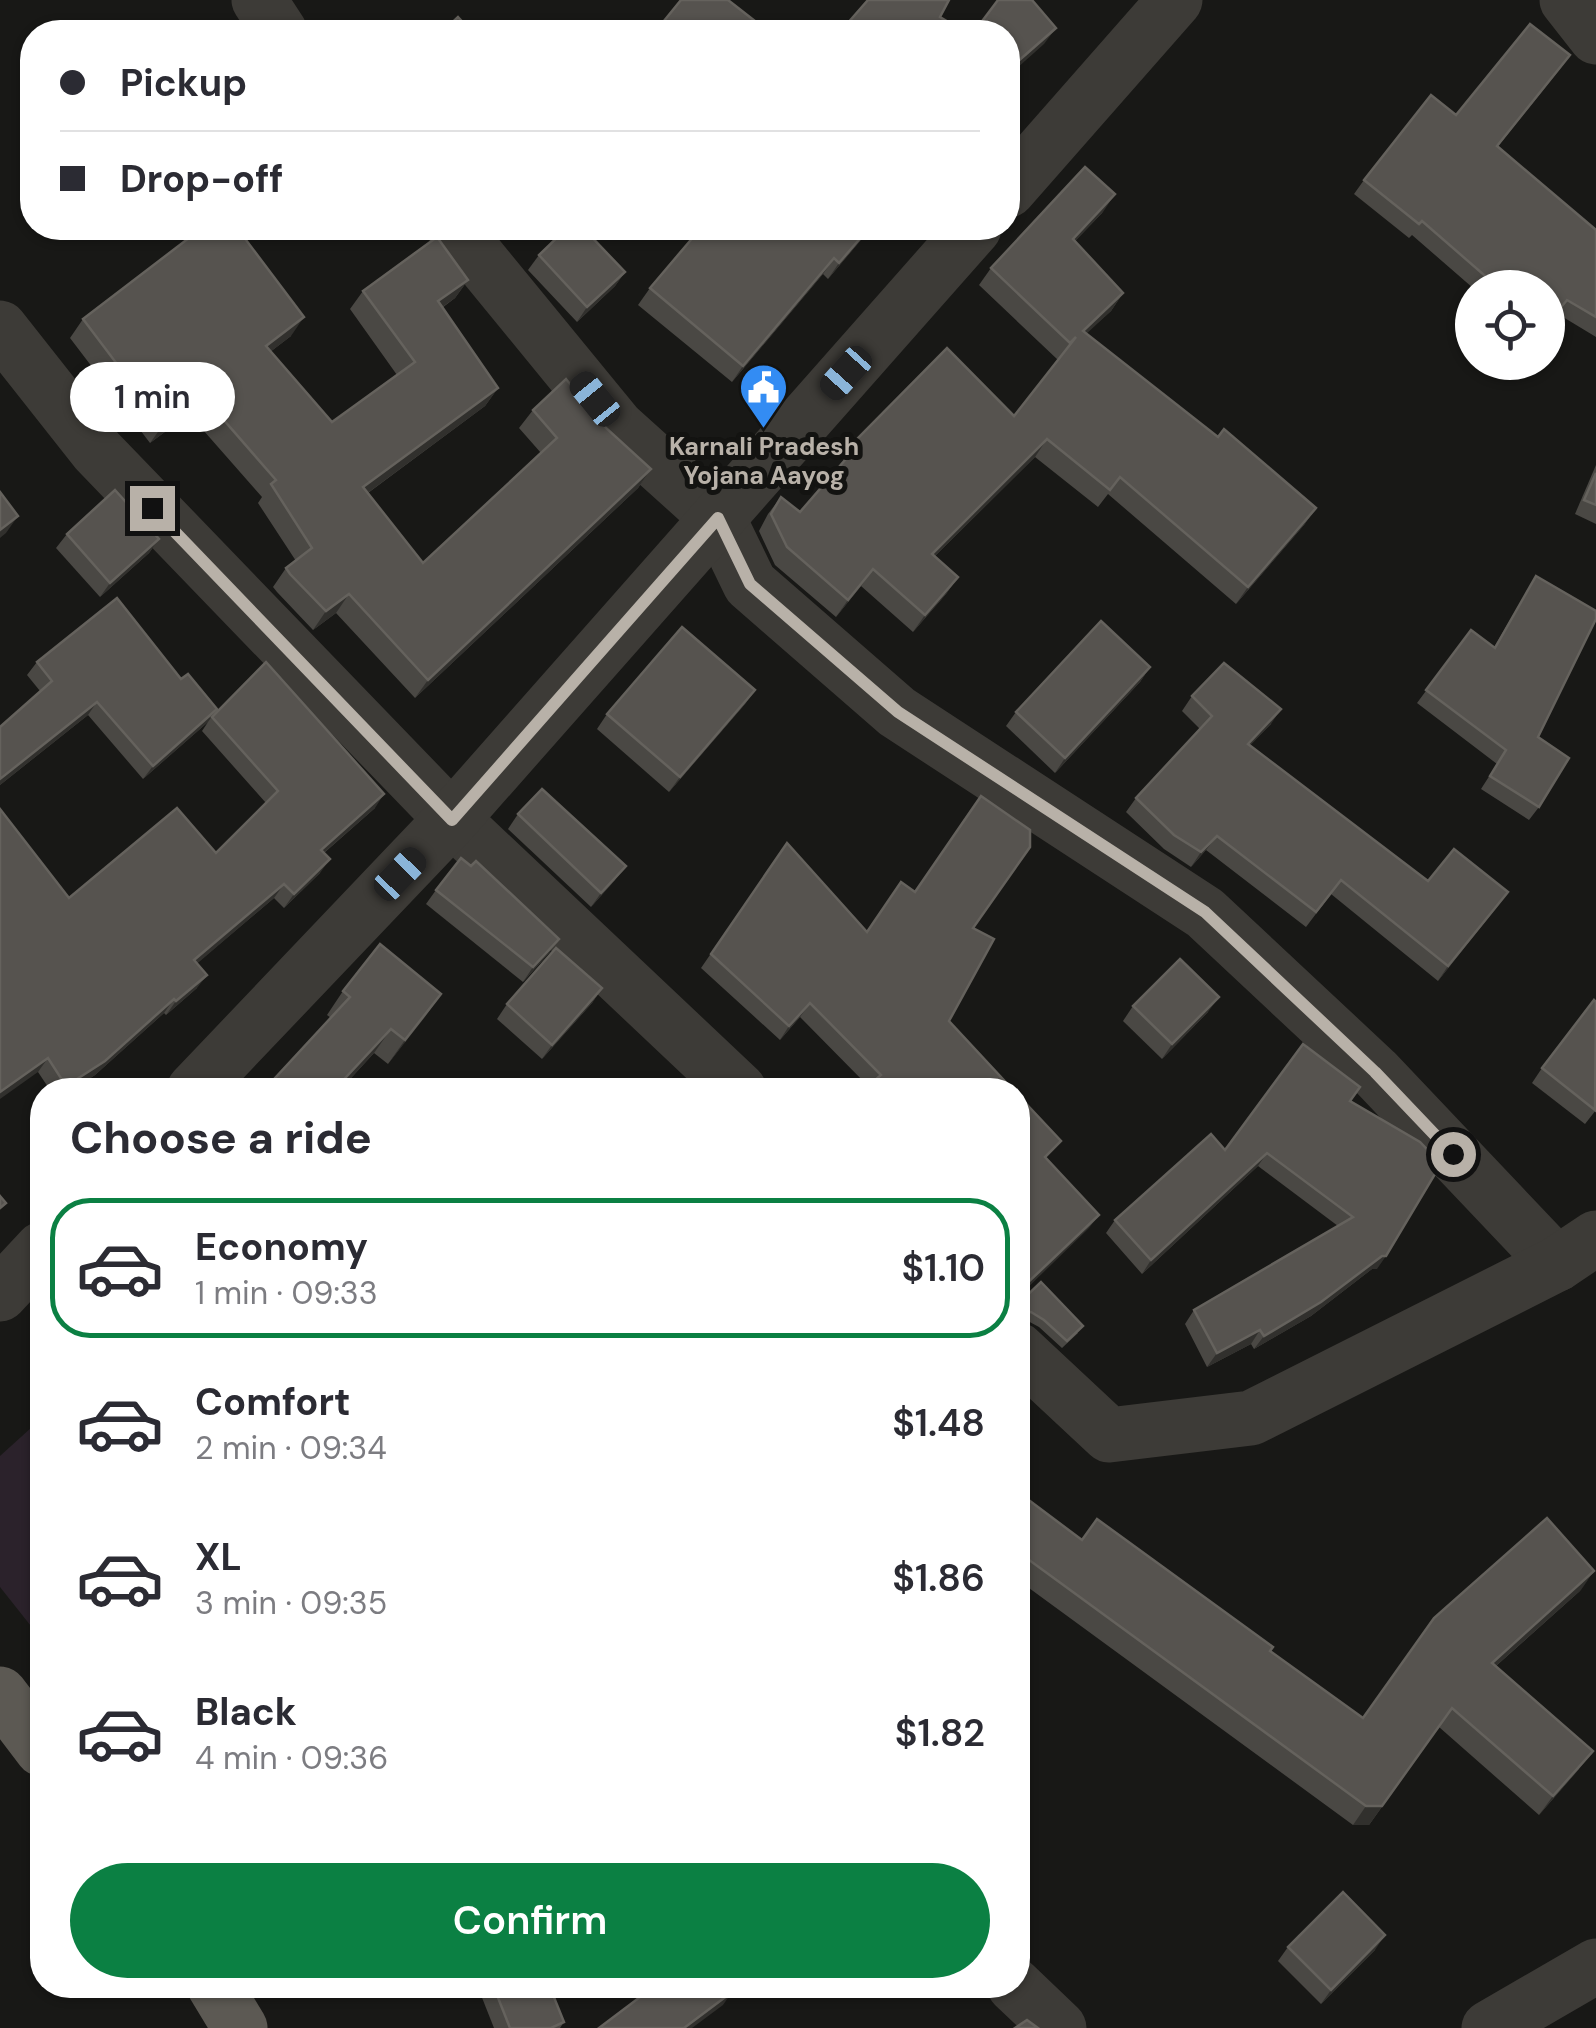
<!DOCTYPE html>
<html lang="en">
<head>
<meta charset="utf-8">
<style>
	:root { --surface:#fff; --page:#f2f2f3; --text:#2b2b33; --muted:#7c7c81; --line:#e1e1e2; --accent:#0b8043 }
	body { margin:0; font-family:"DM Sans",sans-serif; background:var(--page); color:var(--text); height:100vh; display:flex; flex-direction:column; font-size:38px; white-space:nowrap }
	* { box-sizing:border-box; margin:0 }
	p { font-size:32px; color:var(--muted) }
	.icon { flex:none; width:55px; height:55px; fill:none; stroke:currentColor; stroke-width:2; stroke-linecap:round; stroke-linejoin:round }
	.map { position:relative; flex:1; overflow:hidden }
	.drawer { position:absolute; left:30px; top:1078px; width:1000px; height:920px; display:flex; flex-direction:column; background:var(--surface); border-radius:40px; box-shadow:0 2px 8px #0004 }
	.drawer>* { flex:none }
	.banner { position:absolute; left:20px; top:20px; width:1000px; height:220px; border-radius:40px; box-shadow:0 2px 8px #0004; display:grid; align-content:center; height:220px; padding:0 40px; background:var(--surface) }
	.buttons { position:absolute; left:1455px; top:270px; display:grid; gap:20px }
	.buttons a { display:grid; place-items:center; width:110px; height:110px; border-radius:50%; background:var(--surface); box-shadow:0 2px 8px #0004; font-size:50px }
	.end { position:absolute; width:45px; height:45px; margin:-22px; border:12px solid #b8b1a8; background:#111; box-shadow:0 0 0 5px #111 }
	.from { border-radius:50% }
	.bubble { position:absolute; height:70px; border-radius:35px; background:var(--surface); box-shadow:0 2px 8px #0004; font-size:32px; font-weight:600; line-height:70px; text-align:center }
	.car { position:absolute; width:30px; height:60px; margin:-30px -15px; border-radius:12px; box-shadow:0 0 8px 2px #0007; background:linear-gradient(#222 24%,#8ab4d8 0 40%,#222 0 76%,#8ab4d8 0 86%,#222 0) }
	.banner b { display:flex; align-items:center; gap:35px; height:95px; font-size:38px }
	.banner b+b { border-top:2px solid var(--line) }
	.banner i { width:25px; height:25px; background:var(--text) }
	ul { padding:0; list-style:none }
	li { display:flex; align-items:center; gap:30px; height:140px; margin:0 20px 15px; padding:0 20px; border:5px solid transparent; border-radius:40px }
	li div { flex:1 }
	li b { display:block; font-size:38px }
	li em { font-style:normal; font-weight:600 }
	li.on { border-color:var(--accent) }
	li>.icon { width:90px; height:90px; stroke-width:1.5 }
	h2 { padding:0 40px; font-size:45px; line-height:120px }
	.cta { display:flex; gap:20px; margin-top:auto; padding:20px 40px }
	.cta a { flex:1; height:115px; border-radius:60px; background:var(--accent); color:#fff; font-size:40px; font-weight:600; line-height:115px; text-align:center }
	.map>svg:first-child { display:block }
	.green { fill:#2b222b }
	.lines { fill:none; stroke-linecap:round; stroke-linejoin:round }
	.minor { stroke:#3d3b37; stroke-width:55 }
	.major { stroke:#5c5953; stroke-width:55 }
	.wall { fill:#4a4844 }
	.shaded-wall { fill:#31302d }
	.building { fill:#56534f; stroke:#65625d; stroke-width:2.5 }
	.route { stroke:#b8b1a8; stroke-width:12 }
	.labels { text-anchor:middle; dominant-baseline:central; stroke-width:10; stroke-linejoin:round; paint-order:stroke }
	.poi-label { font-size:25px; font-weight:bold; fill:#b8b1a8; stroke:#131311 }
</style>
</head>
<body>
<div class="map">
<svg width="1596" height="2028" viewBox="0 0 1596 2028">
	<rect width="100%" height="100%" fill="#181816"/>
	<polygon class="green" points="42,1418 42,1640 0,1587 0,1456"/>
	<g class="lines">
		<g class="minor">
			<polyline points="259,0 280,32"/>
			<polyline points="1567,0 1596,37"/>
			<polyline points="1008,190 1175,0"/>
			<polyline points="454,228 617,427 718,518 750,584 897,712 1205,913 1375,1072 1557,1264"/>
			<polyline points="0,328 97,451 452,819 739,1090"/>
			<polyline points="194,1090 452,819 974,228"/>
			<polyline points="0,1294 42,1249"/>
			<polyline points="1018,1350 1109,1435 1251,1418 1557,1264 1596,1238"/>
			<polyline points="1014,1985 1059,2028"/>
			<polyline points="1489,2028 1596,1966"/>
		</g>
		<g class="major">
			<polyline points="0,1694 42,1749"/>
			<polyline points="214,1985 240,2028"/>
		</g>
	</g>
	<g class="wall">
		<polygon points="1570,55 1498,146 1596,230 1596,337 1558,314 1548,326 1548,288 1473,288 1412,235 1409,238 1354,194 1364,180 1456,115"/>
		<polygon points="1103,212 1075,241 1123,293 1111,311 1086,333 1218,437 1316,508 1304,525 1236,604 1108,494 1098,507 1035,457 935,556 958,577 946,594 913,632 861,586 836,617 775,565 759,531 768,514 781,497 800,512 844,460 843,459 855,441 1014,416 1058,360 979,285 991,268"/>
		<polygon points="871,228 828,279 823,274 732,382 638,305 650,288"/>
		<polygon points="539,255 625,272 615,286 577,322 528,270"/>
		<polygon points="468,280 455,298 442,308 498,388 485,406 368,493 423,563 541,453 519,428 533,410 606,428 651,469 638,488 415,698 336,613 313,630 277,592 273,587 286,568 296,561 258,503 262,497 189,414 150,443 70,338 83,319 291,336 270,352 332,422 397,375 350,309 363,291"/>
		<polygon points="1596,465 1596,524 1575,514"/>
		<polygon points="67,534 159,539 149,553 100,597 56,548"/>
		<polygon points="1536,576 1539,807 1529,820 1481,789 1497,764 1417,703 1471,630 1494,647"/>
		<polygon points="37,662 212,717 375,808 324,853 320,873 284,908 274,898 197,963 197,988 166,1015 164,1013 95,1075 72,1090 50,1090 38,1072 69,898 216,853 266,803 202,731 208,722 143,779 88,715 0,785 0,727 40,691 27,675"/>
		<polygon points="1150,667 1140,682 1055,773 1006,726 1016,712"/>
		<polygon points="755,690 745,704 669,792 597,729 607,714"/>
		<polygon points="1192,696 1271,724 1250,745 1428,881 1508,892 1438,981 1331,894 1306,927 1206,850 1191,867 1164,849 1126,812 1136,798 1200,729 1182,711"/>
		<polygon points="518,814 615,880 591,907 508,829"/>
		<polygon points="787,843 867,931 973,928 949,1021 1013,1090 865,1090 868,1086 800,1017 780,1040 701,968"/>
		<polygon points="436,890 559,939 549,953 523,982 426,904"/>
		<polygon points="602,988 592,1003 542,1059 497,1019 507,1004"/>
		<polygon points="343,991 441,994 388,1064 374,1053 340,1090 264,1090 331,1018 327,1015"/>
		<polygon points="1133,1006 1208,1012 1162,1059 1123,1021"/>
		<polygon points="1542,1068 1596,1110 1585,1124 1532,1083"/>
		<polygon points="1350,1102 1377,1269 1372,1269 1311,1316 1254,1349 1251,1344 1207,1367 1185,1324 1194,1310 1338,1226 1258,1166 1142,1274 1106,1233 1115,1220 1225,1150"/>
		<polygon points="1018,1304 1078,1333 1062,1348 1039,1327 1026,1320 1018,1321"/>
		<polygon points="1018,1492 1082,1540 1270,1651 1363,1718 1581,1590 1496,1666 1579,1769 1539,1815 1439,1727 1369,1825 1353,1825 1018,1580"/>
		<polygon points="1288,1947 1375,1950 1321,2004 1278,1961"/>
		<polygon points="477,1985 549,1985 564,2022 560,2028 494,2028"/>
	</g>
	<g class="shaded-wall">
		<polygon points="1056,28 1044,44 1008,76 1008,70"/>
		<polygon points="1570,55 1560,69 1487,160 1497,146"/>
		<polygon points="1115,194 1103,212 1061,256 1073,239"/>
		<polygon points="869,228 871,228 828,279 839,263"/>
		<polygon points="834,258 823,274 732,382 743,366"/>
		<polygon points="625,272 615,286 577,322 587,307"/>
		<polygon points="468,280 455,298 424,320 438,301"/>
		<polygon points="1123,293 1111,311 1071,348 1083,331"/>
		<polygon points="304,317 291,336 253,365 266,346"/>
		<polygon points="498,388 485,406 350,506 363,487"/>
		<polygon points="202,395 189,414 150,443 163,425"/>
		<polygon points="1047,439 1035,457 920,571 932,554"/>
		<polygon points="651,469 638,488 415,698 428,680"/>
		<polygon points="1316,508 1304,525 1236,604 1248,587"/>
		<polygon points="18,516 6,533 0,538 0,530"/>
		<polygon points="159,539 149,553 100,597 110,583"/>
		<polygon points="873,569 861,586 836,617 848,600"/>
		<polygon points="958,577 946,594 913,632 925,615"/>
		<polygon points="349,594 336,613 313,630 326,611"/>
		<polygon points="1150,667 1140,682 1055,773 1065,758"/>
		<polygon points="755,690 745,704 669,792 680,777"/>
		<polygon points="97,702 88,715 0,785 0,779"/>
		<polygon points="217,709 208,722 143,779 153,766"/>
		<polygon points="1281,709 1271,724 1238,758 1248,744"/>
		<polygon points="384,794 375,808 311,864 321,850"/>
		<polygon points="1217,836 1206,850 1191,867 1201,852"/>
		<polygon points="330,859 320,873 284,908 294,894"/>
		<polygon points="626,866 615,880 591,907 601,893"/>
		<polygon points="284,884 274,898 185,974 194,960"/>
		<polygon points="1508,892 1497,907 1438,981 1448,966"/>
		<polygon points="559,939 549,953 523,982 533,967"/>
		<polygon points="207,975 197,988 166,1015 176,1001"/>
		<polygon points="602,988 592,1003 542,1059 552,1045"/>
		<polygon points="441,994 425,1017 388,1064 405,1040"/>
		<polygon points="1219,997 1208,1012 1162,1059 1172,1044"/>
		<polygon points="174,999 164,1013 95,1075 72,1090 63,1090 66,1086"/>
		<polygon points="810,1003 800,1017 780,1040 789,1026"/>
		<polygon points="391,1029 374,1053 340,1090 334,1090"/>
		<polygon points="48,1058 38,1072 0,1099 0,1092"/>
		<polygon points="1267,1153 1258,1166 1142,1274 1151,1260"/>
		<polygon points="1099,1215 1089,1228 1018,1297 1021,1289"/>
		<polygon points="1382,1256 1386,1256 1377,1269 1372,1269 1311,1316 1254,1349 1264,1336"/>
		<polygon points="1031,1312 1026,1320 1018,1321 1018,1314"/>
		<polygon points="1260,1330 1251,1344 1207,1367 1217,1353"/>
		<polygon points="1594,1571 1581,1590 1479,1681 1492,1663"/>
		<polygon points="1452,1708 1369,1825 1353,1825 1366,1806"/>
		<polygon points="1593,1751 1579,1769 1539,1815 1553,1796"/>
		<polygon points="1385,1935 1375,1950 1321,2004 1331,1990"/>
		<polygon points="732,1992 723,2005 692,2028 684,2028"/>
	</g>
	<g class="building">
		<polygon points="681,0 728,0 769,32 655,32"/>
		<polygon points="868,0 949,0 940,17 965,32 840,32"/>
		<polygon points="998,0 1032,0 1056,28 1008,70 1008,32 974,32"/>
		<polygon points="458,17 472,32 442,32"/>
		<polygon points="1530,24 1570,55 1497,146 1596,230 1596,317 1567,300 1548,323 1548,288 1499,288 1422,221 1419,224 1364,180 1431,95 1456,115"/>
		<polygon points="1085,167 1115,194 1073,239 1123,293 1083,331 1218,437 1224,429 1316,508 1248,587 1120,477 1110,490 1047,439 932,554 958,577 925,615 873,569 848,600 787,547 771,514 781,497 800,512 858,445 855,441 947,348 1014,416 1076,337 1070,343 991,268"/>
		<polygon points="202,228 237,228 304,317 266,346 332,422 415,362 363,291 437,237 468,280 438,301 498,388 363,487 423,563 557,438 533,410 566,379 606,428 651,469 428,680 349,594 326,611 290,574 286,568 312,548 271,484 276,480 202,395 163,425 83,319"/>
		<polygon points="567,228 583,228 625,272 587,307 539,255"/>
		<polygon points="701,228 869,228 839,263 834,258 743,366 650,288"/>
		<polygon points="1596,473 1596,505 1584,500"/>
		<polygon points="115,490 159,539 110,583 67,534"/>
		<polygon points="0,492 18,516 0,530"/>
		<polygon points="1536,576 1596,611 1596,619 1538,737 1569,758 1539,807 1490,776 1506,750 1426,690 1471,630 1495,648"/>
		<polygon points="117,598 181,679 188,674 217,709 153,766 97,702 0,779 0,727 52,681 37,662"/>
		<polygon points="1101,621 1150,667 1065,758 1016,712"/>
		<polygon points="682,627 755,690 680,777 607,714"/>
		<polygon points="266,662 384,794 321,850 330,859 294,894 284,884 194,960 207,975 176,1001 174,999 105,1061 66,1086 48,1058 0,1092 0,809 69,898 177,808 216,853 278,791 212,717"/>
		<polygon points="1224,663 1281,709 1248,744 1428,881 1454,849 1508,892 1448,966 1341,880 1316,912 1217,836 1201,852 1174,835 1136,798 1212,716 1192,696"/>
		<polygon points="542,789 626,866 601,893 518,814"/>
		<polygon points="981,796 1030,830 1030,847 973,928 994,939 949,1021 1013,1090 868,1090 866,1088 881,1075 810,1003 789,1026 711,954 787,843 867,932 901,882 915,892"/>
		<polygon points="461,858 471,866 476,861 559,939 533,967 436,890"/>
		<polygon points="380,944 441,994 405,1040 391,1029 334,1090 264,1090 350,997 343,991"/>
		<polygon points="556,948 602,988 552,1045 507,1004"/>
		<polygon points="1180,959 1219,997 1172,1044 1133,1006"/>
		<polygon points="1594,1000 1596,1002 1595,1110 1542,1068"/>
		<polygon points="1303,1044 1360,1087 1350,1101 1420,1142 1441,1164 1386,1256 1382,1256 1321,1302 1264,1336 1260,1330 1217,1353 1194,1310 1353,1217 1267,1153 1151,1260 1115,1220 1211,1134 1225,1150"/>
		<polygon points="1018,1095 1061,1141 1045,1157 1099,1215 1021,1289 1018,1285"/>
		<polygon points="0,1196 6,1203 0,1208"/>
		<polygon points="1041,1282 1083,1326 1067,1341 1044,1320 1031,1312 1018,1314 1018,1304"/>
		<polygon points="1018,1492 1082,1540 1097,1519 1273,1647 1270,1651 1363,1718 1434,1618 1547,1518 1594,1571 1492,1663 1593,1751 1553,1796 1452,1708 1382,1806 1366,1806 1025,1557 1018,1567"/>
		<polygon points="1343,1892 1385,1935 1331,1990 1288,1947"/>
		<polygon points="493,1985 549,1985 564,2022 551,2028 510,2028"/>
		<polygon points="656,1985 726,1985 732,1992 684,2028 599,2028"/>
		<polygon points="1027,2020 1038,2028 1015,2028"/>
	</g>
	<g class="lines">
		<polyline class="route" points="152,508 452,820 718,518 750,584 898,712 1205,912 1375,1072 1453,1154"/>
	</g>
	<defs>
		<symbol id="civic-pin" viewBox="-11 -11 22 30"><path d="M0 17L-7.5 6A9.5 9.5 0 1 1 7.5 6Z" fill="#338cf3" stroke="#131311"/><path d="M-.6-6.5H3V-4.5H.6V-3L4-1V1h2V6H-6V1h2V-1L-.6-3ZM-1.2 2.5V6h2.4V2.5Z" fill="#fff"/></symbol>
	</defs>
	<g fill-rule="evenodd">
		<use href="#civic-pin" x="736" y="360" width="55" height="75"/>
	</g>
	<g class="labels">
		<g class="poi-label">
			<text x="764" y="446">Karnali Pradesh<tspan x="764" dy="29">Yojana Aayog</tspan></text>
		</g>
	</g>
</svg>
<div class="buttons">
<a><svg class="icon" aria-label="locate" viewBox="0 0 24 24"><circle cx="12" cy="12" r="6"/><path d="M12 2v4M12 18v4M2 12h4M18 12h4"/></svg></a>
</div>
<i class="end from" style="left:1453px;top:1154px"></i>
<i class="end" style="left:152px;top:508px"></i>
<div class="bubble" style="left:70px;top:362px;width:165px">1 min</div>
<i class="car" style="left:846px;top:373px;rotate:222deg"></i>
<i class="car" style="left:595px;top:399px;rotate:321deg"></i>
<i class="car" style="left:400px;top:874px;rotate:44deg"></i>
<div class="banner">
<b><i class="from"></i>Pickup</b>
<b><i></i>Drop-off</b>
</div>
<section class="drawer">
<h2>Choose a ride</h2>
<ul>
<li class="on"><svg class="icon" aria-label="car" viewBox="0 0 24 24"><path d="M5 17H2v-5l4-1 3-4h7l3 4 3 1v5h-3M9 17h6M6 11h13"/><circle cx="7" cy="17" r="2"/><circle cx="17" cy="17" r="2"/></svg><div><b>Economy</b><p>1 min · 09:33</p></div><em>$1.10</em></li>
<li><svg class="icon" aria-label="car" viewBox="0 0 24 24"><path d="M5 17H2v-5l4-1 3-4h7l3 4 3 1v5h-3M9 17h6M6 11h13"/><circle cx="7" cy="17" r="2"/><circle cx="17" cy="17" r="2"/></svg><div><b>Comfort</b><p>2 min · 09:34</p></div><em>$1.48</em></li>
<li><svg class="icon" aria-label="car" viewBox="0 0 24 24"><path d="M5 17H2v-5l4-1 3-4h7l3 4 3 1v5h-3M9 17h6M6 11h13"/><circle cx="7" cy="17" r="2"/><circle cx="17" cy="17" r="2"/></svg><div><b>XL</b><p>3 min · 09:35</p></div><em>$1.86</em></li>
<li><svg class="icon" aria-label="car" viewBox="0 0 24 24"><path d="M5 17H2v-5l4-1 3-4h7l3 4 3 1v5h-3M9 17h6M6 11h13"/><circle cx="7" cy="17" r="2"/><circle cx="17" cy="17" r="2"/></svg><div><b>Black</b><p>4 min · 09:36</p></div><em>$1.82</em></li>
</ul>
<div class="cta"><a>Confirm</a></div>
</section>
</div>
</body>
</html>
